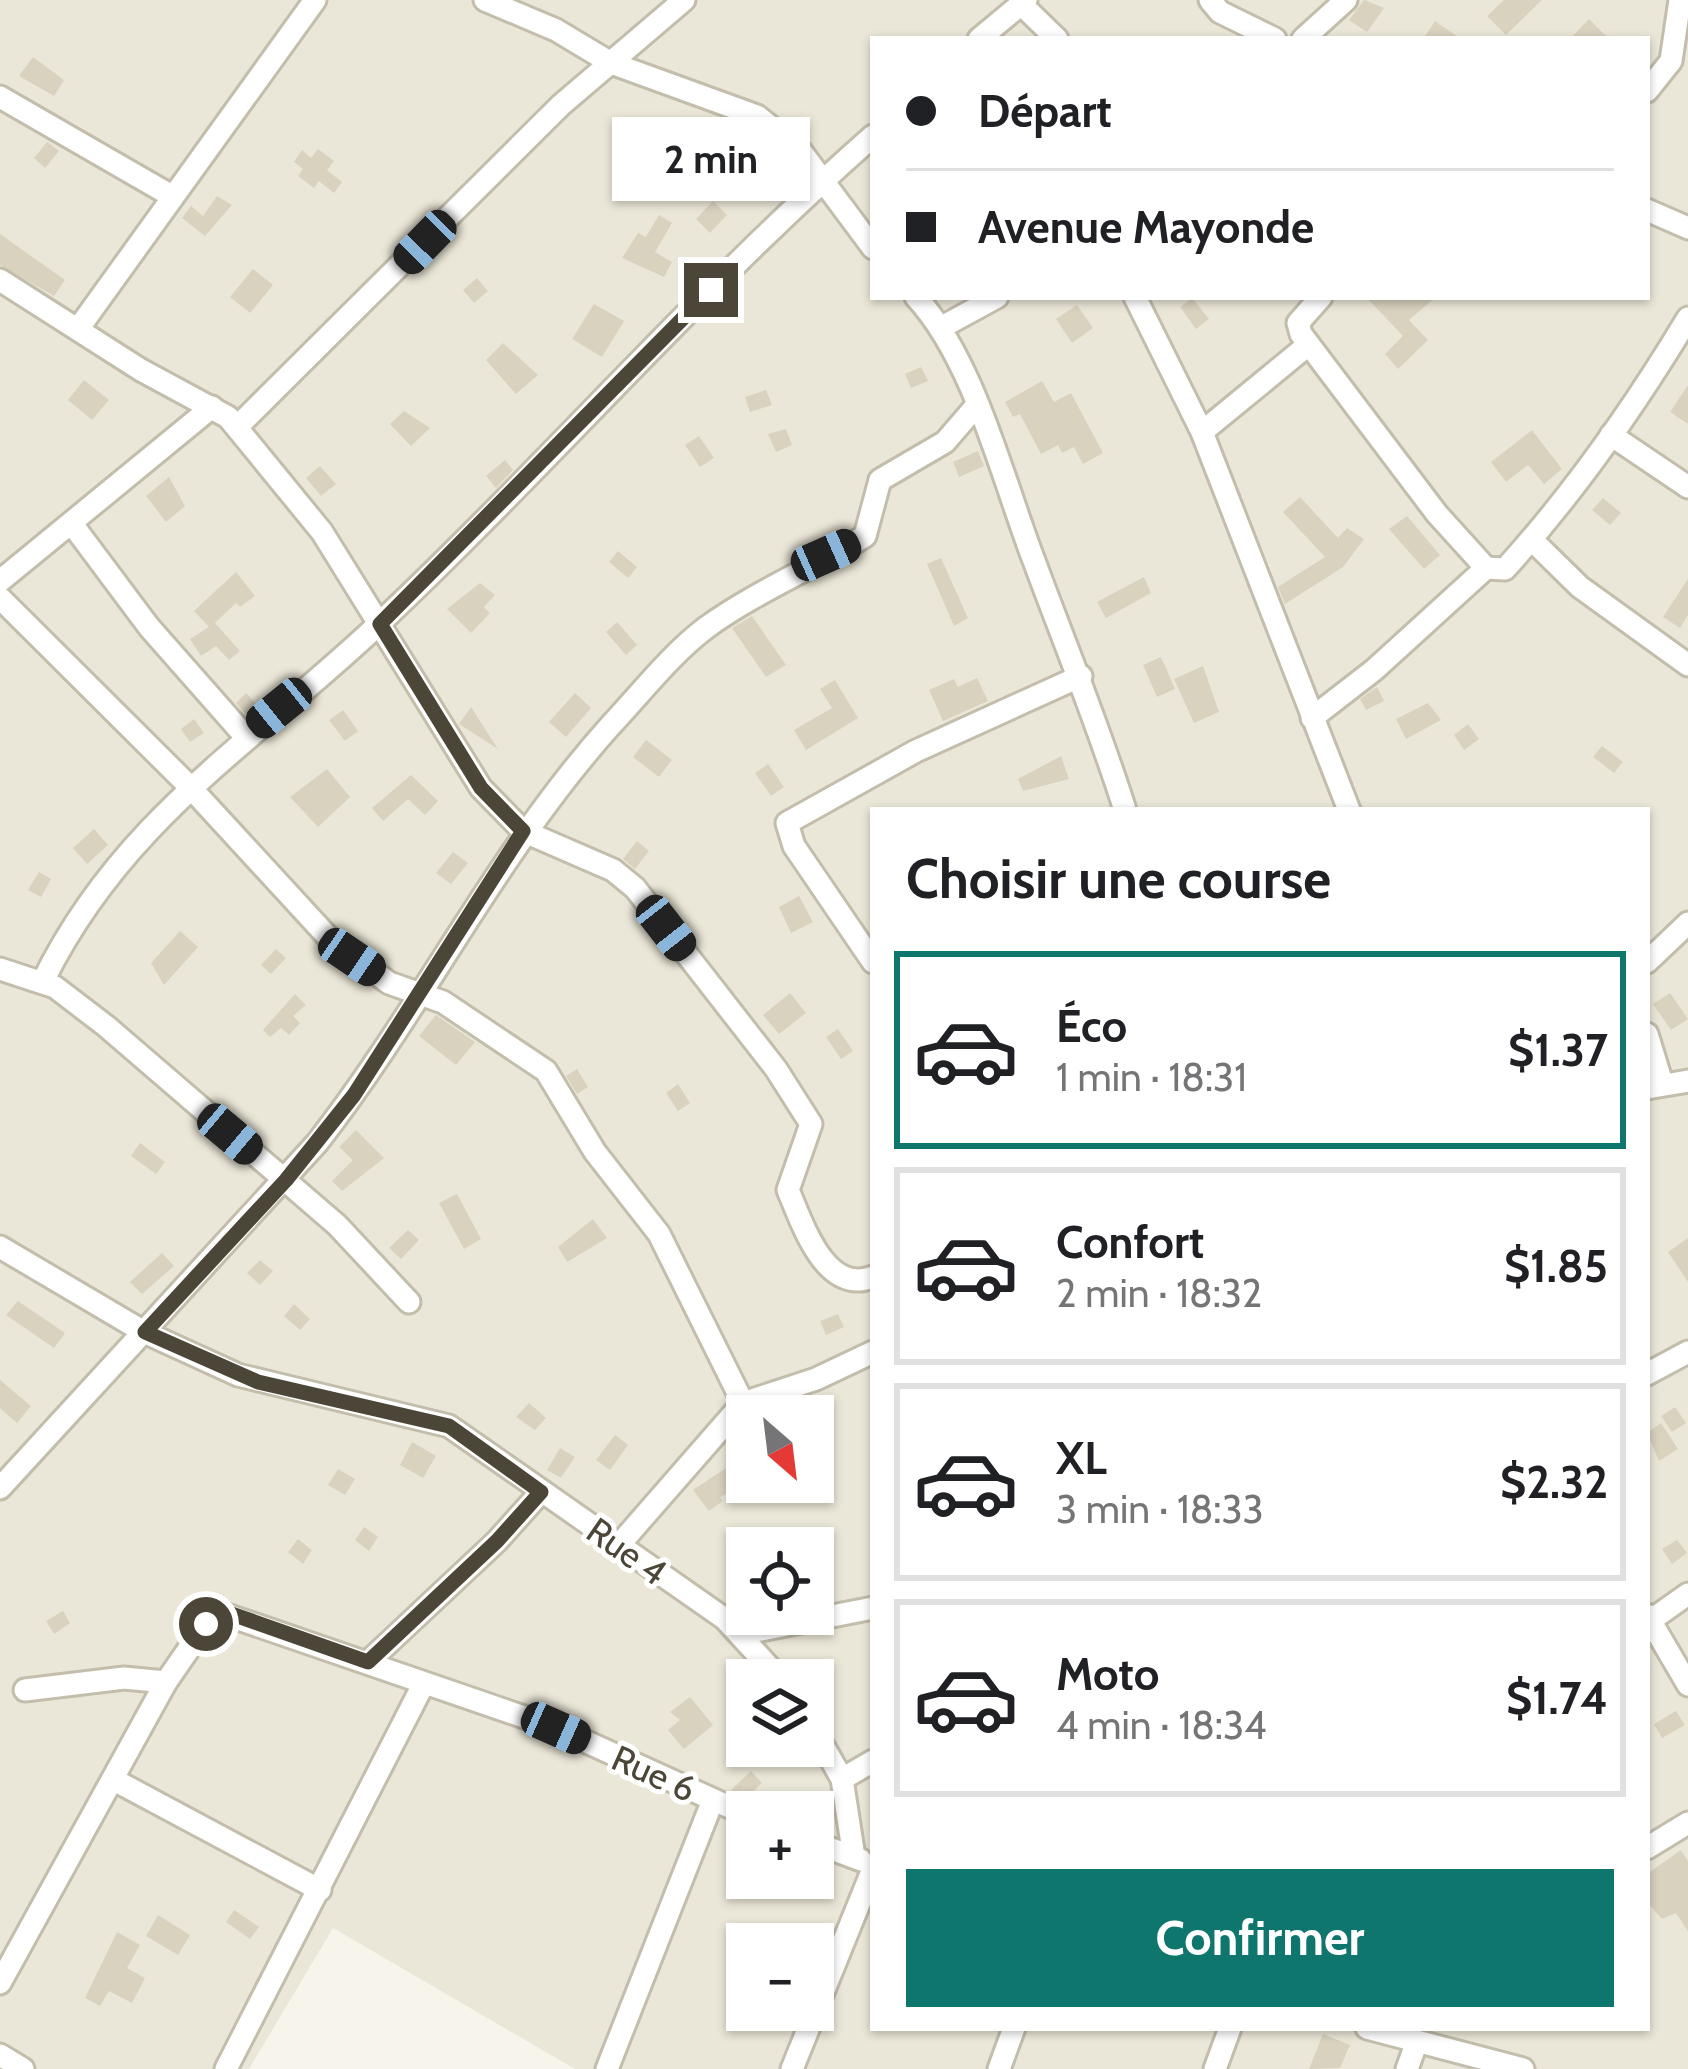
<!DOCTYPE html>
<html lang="fr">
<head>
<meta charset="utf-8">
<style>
	:root { --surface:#fff; --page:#f2f2f2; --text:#202124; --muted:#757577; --line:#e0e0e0; --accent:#0f766e }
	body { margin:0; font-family:Cabin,sans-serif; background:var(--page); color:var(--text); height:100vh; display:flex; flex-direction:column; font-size:45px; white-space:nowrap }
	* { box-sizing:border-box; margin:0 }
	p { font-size:39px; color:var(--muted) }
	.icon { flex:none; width:66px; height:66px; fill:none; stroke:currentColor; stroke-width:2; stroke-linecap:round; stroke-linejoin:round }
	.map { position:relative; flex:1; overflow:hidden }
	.drawer { position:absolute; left:870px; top:807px; width:780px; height:1224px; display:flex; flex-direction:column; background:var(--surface); border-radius:0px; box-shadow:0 3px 9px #0004 }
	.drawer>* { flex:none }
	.hud { position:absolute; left:870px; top:36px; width:780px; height:264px; border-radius:0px; box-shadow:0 3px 9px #0004; display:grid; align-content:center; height:264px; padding:0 36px; background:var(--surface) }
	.needle { width:78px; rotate:152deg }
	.controls { position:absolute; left:726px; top:1395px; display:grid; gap:24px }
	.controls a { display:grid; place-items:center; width:108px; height:108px; border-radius:0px; background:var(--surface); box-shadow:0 3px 9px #0004; font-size:60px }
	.end { position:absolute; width:54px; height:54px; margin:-27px; border:15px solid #4c4638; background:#fff; box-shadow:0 0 0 6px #fff }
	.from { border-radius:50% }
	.bubble { position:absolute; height:84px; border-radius:0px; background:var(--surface); box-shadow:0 3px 9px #0004; font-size:39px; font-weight:800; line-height:84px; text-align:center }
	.car { position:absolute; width:36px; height:72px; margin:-36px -18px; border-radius:15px; box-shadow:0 0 9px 3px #0007; background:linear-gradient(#222 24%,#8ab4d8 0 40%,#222 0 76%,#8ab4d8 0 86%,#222 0) }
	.hud b { display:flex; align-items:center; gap:42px; height:114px; font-size:45px }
	.hud b+b { border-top:3px solid var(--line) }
	.hud i { width:30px; height:30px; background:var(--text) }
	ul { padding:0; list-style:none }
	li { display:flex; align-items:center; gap:36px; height:198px; margin:0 24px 18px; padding:0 12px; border:6px solid var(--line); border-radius:0px }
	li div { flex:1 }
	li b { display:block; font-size:45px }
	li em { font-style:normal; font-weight:800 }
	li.selected { border-color:var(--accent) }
	li>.icon { width:108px; height:108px; stroke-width:1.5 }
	h2 { padding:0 36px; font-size:54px; line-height:144px }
	.action { display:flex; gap:24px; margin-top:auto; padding:24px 36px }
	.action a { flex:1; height:138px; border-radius:0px; background:var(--accent); color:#fff; font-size:48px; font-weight:800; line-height:138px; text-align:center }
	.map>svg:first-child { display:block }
	.residential { fill:#ebe7d8; fill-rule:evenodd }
	.building { fill:#d9d2bf }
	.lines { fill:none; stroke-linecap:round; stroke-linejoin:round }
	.minor-casing { stroke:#c3bdac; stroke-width:27 }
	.minor { stroke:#fff; stroke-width:21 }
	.route { stroke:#4c4638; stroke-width:15 }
	.labels { text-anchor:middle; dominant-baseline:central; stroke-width:10; stroke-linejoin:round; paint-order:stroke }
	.street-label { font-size:36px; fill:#4c4638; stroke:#fff }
</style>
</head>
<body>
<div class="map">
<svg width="1688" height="2069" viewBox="0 0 1688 2069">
	<rect width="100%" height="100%" fill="#f6f4eb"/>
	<path class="residential" d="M0 0H1688V2069H575L333 1928 249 2069H0ZM873 39H1647V297H873ZM873 810H1647V2028H873ZM747 1416H813V1482H747ZM747 1548H813V1614H747ZM747 1680H813V1746H747ZM747 1812H813V1878H747ZM747 1944H813V2010H747Z"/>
	<g class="building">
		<polygon points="1364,0 1384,8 1367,32 1349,20"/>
		<polygon points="1504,0 1542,0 1506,35 1487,16"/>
		<polygon points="1589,19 1609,39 1570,39"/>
		<polygon points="1435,21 1461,39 1423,39"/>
		<polygon points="33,57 64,80 54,96 19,76"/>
		<polygon points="47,142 59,151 45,168 34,158"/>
		<polygon points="318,149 334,161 327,170 342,182 334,193 319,181 314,188 298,176 303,169 294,162 302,150 311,158"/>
		<polygon points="217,196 232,205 205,236 182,218 191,206 203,216"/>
		<polygon points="713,201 727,215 710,233 696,219"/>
		<polygon points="659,215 672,223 655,252 672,262 664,277 622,258 638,233 646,237"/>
		<polygon points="0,234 65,280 54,296 0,265"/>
		<polygon points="253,269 273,285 250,313 230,297"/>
		<polygon points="477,278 488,291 474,303 463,290"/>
		<polygon points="1366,297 1436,297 1409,320 1428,340 1398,369 1385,354 1403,336"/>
		<polygon points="1192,298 1209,319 1196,329 1180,307"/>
		<polygon points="594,304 624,321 602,357 572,339"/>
		<polygon points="1077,305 1093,328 1072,343 1056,319"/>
		<polygon points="503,343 538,375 516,394 486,360"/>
		<polygon points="921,367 928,381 911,388 905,374"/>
		<polygon points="84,380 109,400 92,420 68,400"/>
		<polygon points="1042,381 1054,402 1071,393 1103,453 1083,464 1074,447 1062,453 1058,445 1041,454 1020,414 1013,417 1005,402"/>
		<polygon points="1688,385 1688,424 1670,412"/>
		<polygon points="766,390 772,405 750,412 745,397"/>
		<polygon points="404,411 430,428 411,446 390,424"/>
		<polygon points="786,429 792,445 776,452 768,434"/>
		<polygon points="1532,430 1562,469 1544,484 1528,465 1506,482 1491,462"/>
		<polygon points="699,436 714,458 700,467 685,445"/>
		<polygon points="978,451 984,466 959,477 953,462"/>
		<polygon points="505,460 513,470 496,488 486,476"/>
		<polygon points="320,466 336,484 321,496 306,478"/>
		<polygon points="169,477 185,506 166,522 146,496"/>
		<polygon points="1300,497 1338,538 1347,528 1364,539 1343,567 1285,604 1278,587 1325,557 1283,512"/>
		<polygon points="1603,498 1621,513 1610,525 1592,510"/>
		<polygon points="1407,516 1440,555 1424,569 1389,529"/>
		<polygon points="618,551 637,567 628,578 609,562"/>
		<polygon points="941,558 968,618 954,626 927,564"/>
		<polygon points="236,572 255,596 240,607 236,603 215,623 240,651 229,660 216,646 201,656 190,639 209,627 194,611"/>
		<polygon points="1144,577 1151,593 1106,618 1097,602"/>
		<polygon points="1688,579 1688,615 1680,628 1663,617"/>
		<polygon points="480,583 495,595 484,607 490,613 471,633 447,609"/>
		<polygon points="752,616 786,665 766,677 732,628"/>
		<polygon points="617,622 637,645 626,655 606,632"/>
		<polygon points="1161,657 1175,689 1157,697 1143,665"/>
		<polygon points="1203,666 1219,712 1194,723 1174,679"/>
		<polygon points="977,678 988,701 943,721 929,690 954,679 958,687"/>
		<polygon points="835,680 858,718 806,750 794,730 832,708 820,689"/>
		<polygon points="1377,687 1384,701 1366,710 1360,699"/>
		<polygon points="246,693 260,708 249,718 236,703"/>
		<polygon points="575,693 591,708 566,737 549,722"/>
		<polygon points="1428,703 1441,720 1406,739 1396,719"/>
		<polygon points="471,707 498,749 459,724"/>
		<polygon points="343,710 358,731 345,741 329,720"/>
		<polygon points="194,719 204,733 190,742 181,729"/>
		<polygon points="1468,724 1479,739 1464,750 1454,735"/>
		<polygon points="646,740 672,760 659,777 633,757"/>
		<polygon points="1602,746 1623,762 1614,773 1593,757"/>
		<polygon points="1061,756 1069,779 1023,791 1018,779"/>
		<polygon points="768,764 784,787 771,796 755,773"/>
		<polygon points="327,769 350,797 318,827 290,797"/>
		<polygon points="411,775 438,801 425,815 408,799 383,821 372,808"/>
		<polygon points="94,829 108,845 87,864 73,848"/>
		<polygon points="637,841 649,851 635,869 623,859"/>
		<polygon points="453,852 468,863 451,884 436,873"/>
		<polygon points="39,872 51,879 41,897 28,890"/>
		<polygon points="799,896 813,922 791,933 779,907"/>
		<polygon points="180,931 198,947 164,985 151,963"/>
		<polygon points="276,949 286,958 271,974 261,965"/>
		<polygon points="790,993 806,1013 779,1034 763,1015"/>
		<polygon points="1670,993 1688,1019 1671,1030 1653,1004"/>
		<polygon points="295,994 306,1005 293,1016 300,1023 289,1035 281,1028 270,1037 263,1030"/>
		<polygon points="436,1015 475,1042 456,1065 419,1036"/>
		<polygon points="838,1029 853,1051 841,1059 826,1037"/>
		<polygon points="577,1069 588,1087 577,1094 566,1076"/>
		<polygon points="678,1084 690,1103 678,1111 666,1093"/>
		<polygon points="356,1130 384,1158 342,1191 332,1181 353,1160 339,1147"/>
		<polygon points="140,1143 165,1162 156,1174 131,1156"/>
		<polygon points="457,1194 481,1239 464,1249 439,1203"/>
		<polygon points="593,1219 607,1238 567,1262 558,1247"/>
		<polygon points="408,1230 419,1240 401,1259 389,1248"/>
		<polygon points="1688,1238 1688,1282 1668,1252"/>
		<polygon points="162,1253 174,1266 142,1294 130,1282"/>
		<polygon points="260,1260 273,1271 260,1285 247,1273"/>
		<polygon points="18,1301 65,1333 54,1348 6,1315"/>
		<polygon points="294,1304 310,1319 300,1330 284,1316"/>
		<polygon points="838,1314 844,1327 826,1335 820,1321"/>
		<polygon points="0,1380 31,1406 17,1423 0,1408"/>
		<polygon points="529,1403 546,1418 535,1430 516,1417"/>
		<polygon points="1675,1407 1686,1423 1672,1432 1661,1416"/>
		<polygon points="1661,1423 1678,1449 1659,1461 1647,1433"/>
		<polygon points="615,1435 628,1445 610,1470 596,1460"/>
		<polygon points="412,1442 436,1456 423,1478 400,1465"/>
		<polygon points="560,1448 575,1457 561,1478 547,1470"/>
		<polygon points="729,1466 740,1486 720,1497 723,1501 709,1511 693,1490"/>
		<polygon points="338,1469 355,1479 345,1495 328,1485"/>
		<polygon points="364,1527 378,1537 369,1551 355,1540"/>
		<polygon points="298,1539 312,1550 303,1564 288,1552"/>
		<polygon points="1677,1540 1687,1553 1672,1564 1662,1549"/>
		<polygon points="63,1611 70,1623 54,1634 46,1621"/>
		<polygon points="690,1697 713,1725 684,1749 668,1730 680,1720 670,1712"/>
		<polygon points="1676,1711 1685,1725 1662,1738 1654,1724"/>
		<polygon points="751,1771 762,1783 746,1798 731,1790"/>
		<polygon points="1681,1850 1688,1861 1688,1931 1676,1913 1662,1919 1647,1902 1647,1874"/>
		<polygon points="234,1910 259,1927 250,1939 226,1922"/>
		<polygon points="158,1915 190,1935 178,1955 146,1936"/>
		<polygon points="117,1932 140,1945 127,1968 145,1978 132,2003 109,1991 100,2006 85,1998"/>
		<polygon points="1323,2034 1350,2045 1340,2068 1309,2069"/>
	</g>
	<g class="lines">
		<defs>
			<g id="minor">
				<polyline points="485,0 556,30 611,63 757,116 800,150 873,248"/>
				<polyline points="1210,0 1220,12 1275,39"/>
				<polyline points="1021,4 1057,39"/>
				<polyline points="979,39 1026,0"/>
				<polyline points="1303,39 1346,0"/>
				<polyline points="1647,91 1671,61 1680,0"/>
				<polyline points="0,97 170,195"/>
				<polyline points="1647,210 1688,228"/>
				<path d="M0 280 141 370 228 417 322 532 481 788 523 831 613 870 635 888 776 1069 811 1124 788 1190C803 1225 825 1295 873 1277"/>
				<path d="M916 297C974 360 1002 477 1033 558 1064 642 1098 724 1125 810"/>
				<polyline points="1135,297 1202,432 1349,810"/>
				<path d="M1321 297 1298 323 1301 334 1437 514 1486 568 1505 569C1575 492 1635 406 1688 318"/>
				<polyline points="942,327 997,297"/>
				<polyline points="78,329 315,0"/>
				<polyline points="237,427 561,105 684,0"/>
				<polyline points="1202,432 1308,345"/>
				<polyline points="1611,435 1688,487"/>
				<polyline points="72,524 149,627 245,736"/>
				<polyline points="1532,540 1580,587 1688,665"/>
				<polyline points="0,581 212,407"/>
				<polyline points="0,598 190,787 328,937 389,983 443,1002 546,1071 595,1152 659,1234 743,1403"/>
				<polyline points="1312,718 1374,670 1486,568"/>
				<polyline points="873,962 794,846 787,823 916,751 1081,676"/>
				<polyline points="1647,962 1688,923"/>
				<polyline points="0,969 55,987 106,1026 337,1225 409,1302"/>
				<path d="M43 981C123 818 256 741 382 621 549 463 700 288 873 136"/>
				<polyline points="1647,1034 1662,1083"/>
				<polyline points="1647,1088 1688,1081"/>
				<polyline points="0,1247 144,1332 238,1375 449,1426 725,1619 781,1680"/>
				<polyline points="1647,1374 1688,1352"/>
				<path d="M0 1488 317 1143C423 1007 496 853 611 725 642 692 671 654 707 627 757 591 814 568 865 536L880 480 945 442 976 406"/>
				<polyline points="619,1545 743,1403 816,1379 873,1352"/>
				<polyline points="1647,1615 1688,1685"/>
				<polyline points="1647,1623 1688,1594"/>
				<polyline points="740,1634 873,1608"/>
				<polyline points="368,1662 497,1541 541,1492"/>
				<polyline points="25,1690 124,1678 166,1682"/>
				<polyline points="813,1728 842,1779 854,1857"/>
				<polyline points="842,1779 873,1761"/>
				<polyline points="116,1781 320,1890"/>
				<polyline points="813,1842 861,1860"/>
				<polyline points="1647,1848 1688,1823"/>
				<polyline points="0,1983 166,1682 206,1624 221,1613 556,1728 747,1815"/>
				<polyline points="1367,2028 1523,2069"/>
				<polyline points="0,2055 23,2069"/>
				<polyline points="226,2069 424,1683"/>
				<polyline points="607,2069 713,1800"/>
				<polyline points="792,2069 873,1869"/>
				<polyline points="999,2069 1014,2028"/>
				<polyline points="1215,2069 1230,2028"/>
				<polyline points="1407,2069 1416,2044"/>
			</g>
		</defs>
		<use href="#minor" class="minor-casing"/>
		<use href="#minor" class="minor"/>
	</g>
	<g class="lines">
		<polyline class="route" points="206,1624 226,1612 368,1662 497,1541 541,1492 449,1426 258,1382 145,1332 286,1180 354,1095 523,831 481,788 380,624 711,290"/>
	</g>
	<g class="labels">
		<g class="street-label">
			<text transform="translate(627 1551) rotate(35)">Rue 4</text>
			<text transform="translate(654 1773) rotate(24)">Rue 6</text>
		</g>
	</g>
</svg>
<div class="controls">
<a><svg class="needle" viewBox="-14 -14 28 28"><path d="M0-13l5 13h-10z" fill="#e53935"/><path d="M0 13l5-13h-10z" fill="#757577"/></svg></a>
<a><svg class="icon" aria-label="locate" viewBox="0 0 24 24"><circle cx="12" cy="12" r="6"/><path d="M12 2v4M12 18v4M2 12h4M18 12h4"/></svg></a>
<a><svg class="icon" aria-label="layers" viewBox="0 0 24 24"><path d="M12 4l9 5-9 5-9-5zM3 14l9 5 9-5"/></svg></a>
<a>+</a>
<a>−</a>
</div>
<i class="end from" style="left:206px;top:1624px"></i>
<i class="end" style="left:711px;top:290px"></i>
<div class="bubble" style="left:612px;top:117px;width:198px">2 min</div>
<i class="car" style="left:425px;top:242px;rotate:224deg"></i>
<i class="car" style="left:826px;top:555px;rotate:66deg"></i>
<i class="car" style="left:279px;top:708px;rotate:231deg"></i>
<i class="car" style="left:666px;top:928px;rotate:142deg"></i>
<i class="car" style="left:352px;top:957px;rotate:124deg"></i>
<i class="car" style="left:230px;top:1134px;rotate:130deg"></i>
<i class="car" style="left:556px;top:1728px;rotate:114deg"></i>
<div class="hud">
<b><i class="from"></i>Départ</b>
<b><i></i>Avenue Mayonde</b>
</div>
<section class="drawer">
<h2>Choisir une course</h2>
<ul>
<li class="selected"><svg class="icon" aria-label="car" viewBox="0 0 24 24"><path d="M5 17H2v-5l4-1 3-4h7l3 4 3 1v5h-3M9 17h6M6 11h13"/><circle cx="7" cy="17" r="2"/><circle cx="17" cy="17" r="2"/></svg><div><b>Éco</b><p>1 min · 18:31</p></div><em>$1.37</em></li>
<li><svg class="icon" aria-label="car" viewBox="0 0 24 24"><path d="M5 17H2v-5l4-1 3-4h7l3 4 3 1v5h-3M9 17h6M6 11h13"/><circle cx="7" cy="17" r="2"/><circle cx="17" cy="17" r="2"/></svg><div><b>Confort</b><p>2 min · 18:32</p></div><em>$1.85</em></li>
<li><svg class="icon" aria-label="car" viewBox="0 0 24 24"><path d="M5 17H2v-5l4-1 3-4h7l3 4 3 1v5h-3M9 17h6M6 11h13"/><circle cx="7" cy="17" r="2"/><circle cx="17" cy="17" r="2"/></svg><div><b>XL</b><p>3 min · 18:33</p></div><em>$2.32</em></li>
<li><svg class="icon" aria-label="car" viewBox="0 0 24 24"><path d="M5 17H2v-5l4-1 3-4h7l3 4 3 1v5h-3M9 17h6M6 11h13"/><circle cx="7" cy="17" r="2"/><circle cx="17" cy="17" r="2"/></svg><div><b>Moto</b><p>4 min · 18:34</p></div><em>$1.74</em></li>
</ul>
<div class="action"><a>Confirmer</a></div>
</section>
</div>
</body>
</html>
